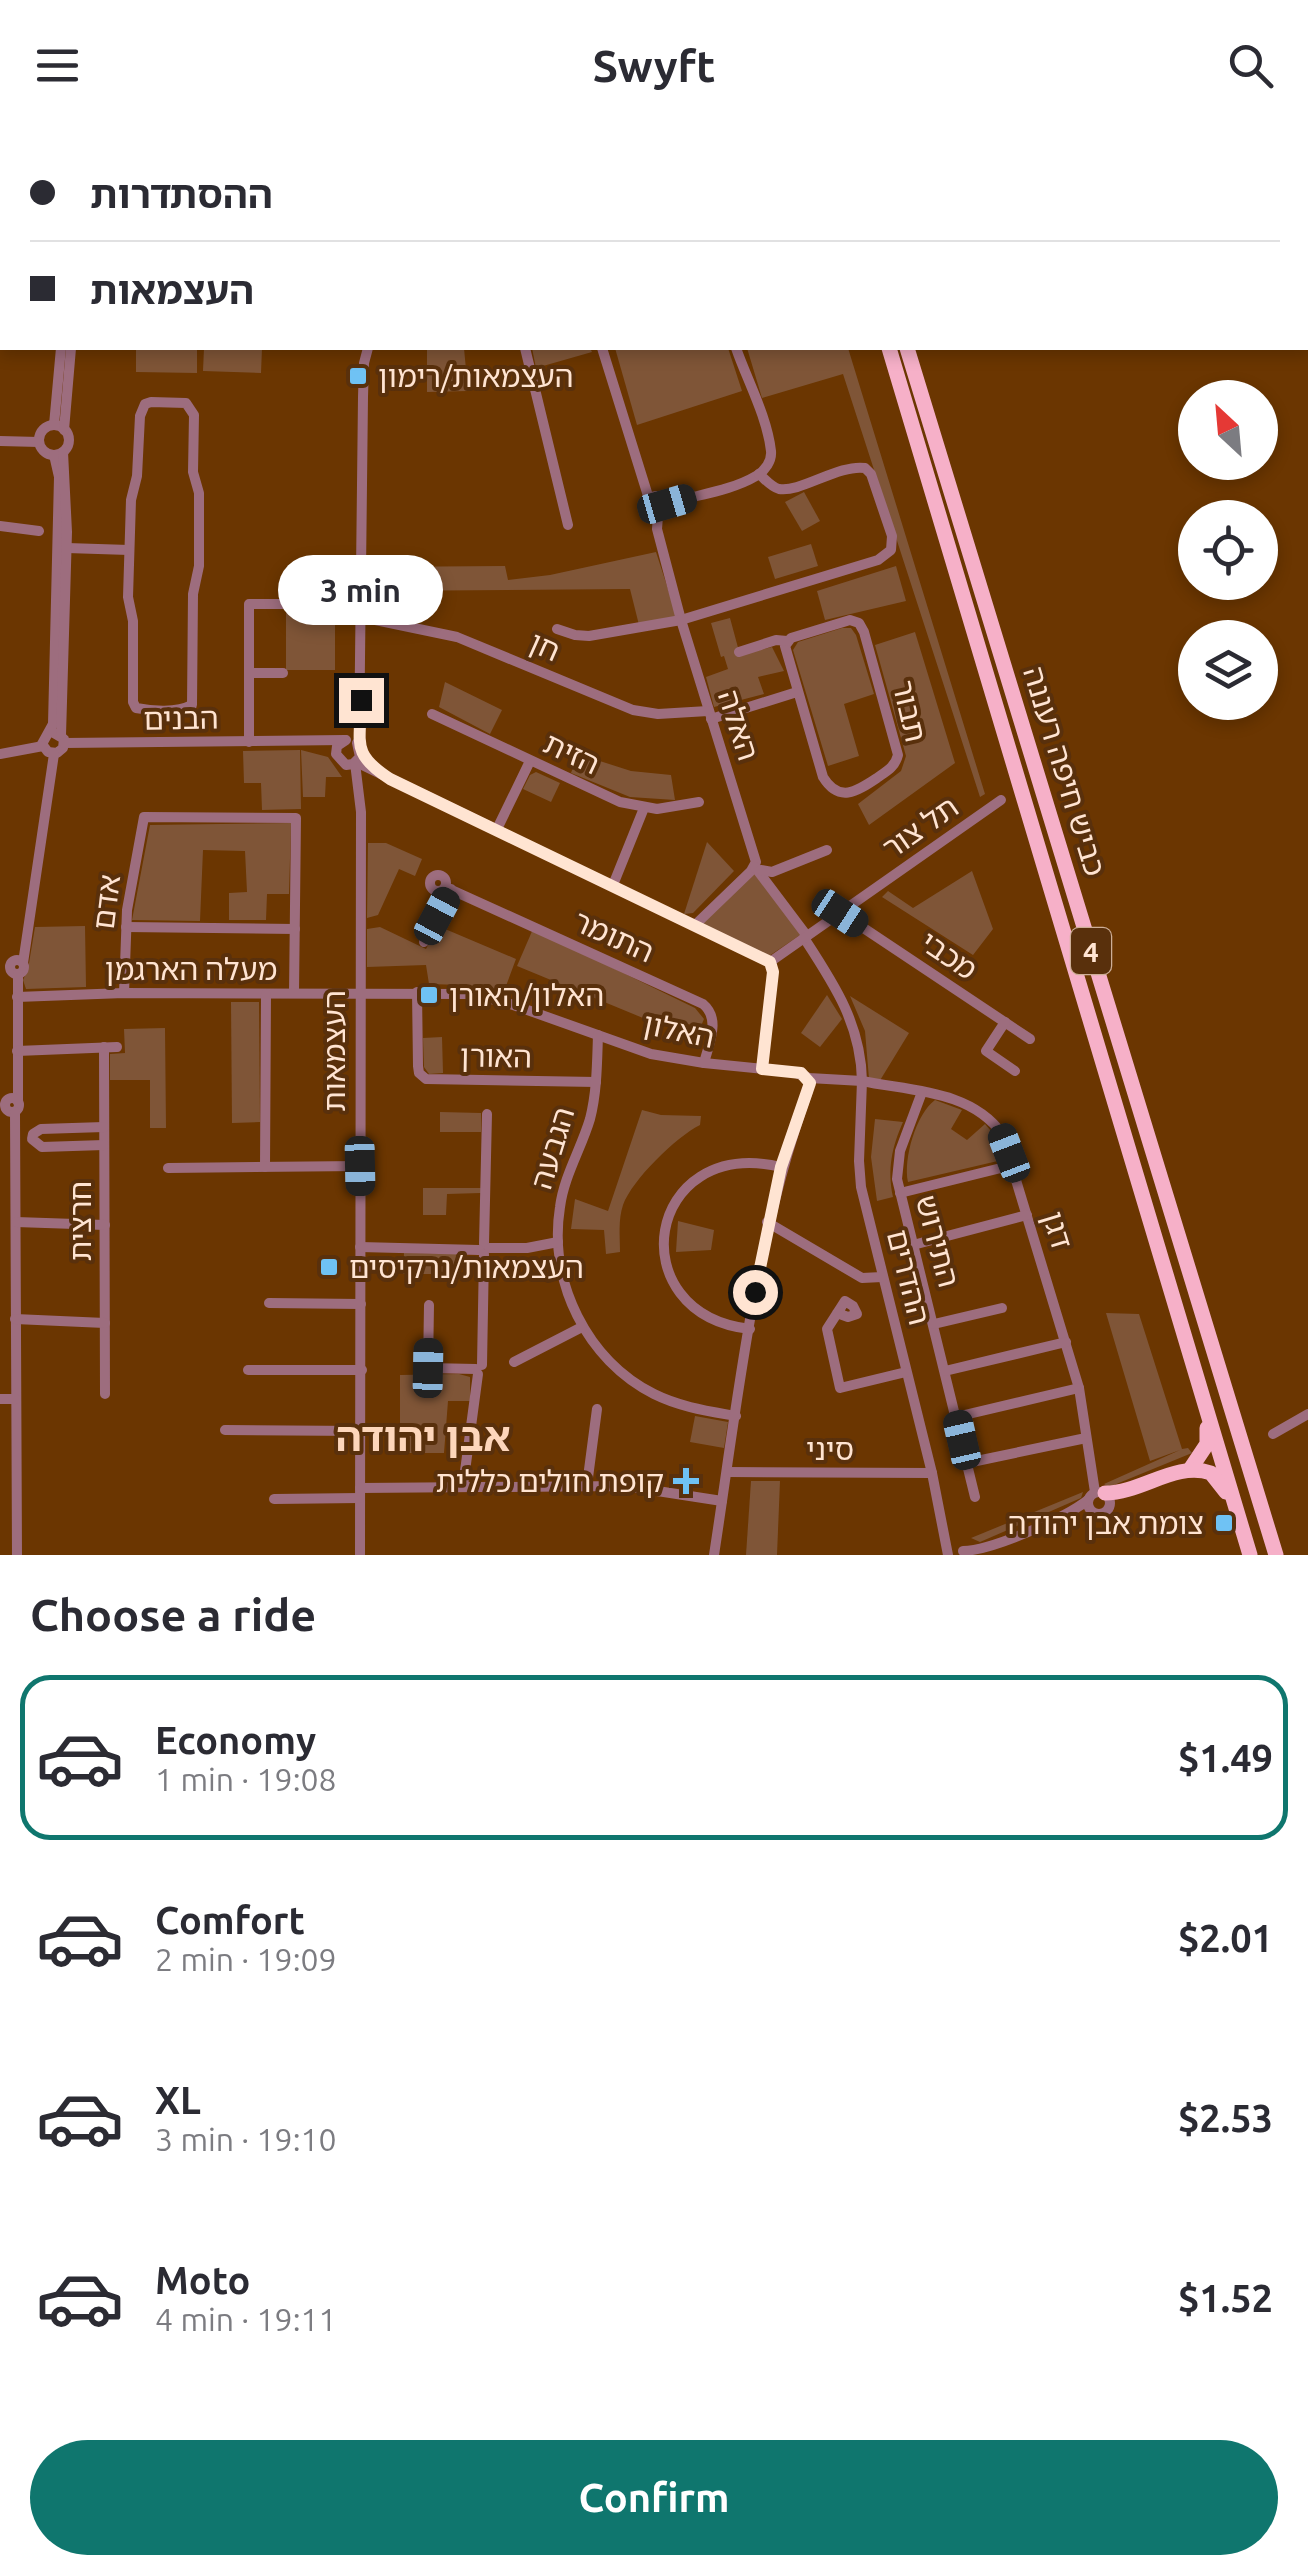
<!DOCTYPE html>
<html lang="en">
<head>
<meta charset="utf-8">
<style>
	:root { --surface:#fff; --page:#f7f7f7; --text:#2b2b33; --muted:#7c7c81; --line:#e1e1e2; --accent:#0f766e }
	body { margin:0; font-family:Ubuntu,"Noto Sans Hebrew",sans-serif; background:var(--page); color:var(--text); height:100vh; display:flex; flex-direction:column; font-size:38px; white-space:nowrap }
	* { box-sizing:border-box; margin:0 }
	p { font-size:32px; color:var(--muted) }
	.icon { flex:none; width:55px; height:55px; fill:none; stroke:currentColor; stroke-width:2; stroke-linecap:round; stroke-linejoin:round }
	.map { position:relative; height:1425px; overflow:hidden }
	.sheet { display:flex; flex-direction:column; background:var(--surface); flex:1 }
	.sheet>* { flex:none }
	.hud { position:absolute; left:0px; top:0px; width:1310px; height:220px; box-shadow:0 5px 15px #0003; display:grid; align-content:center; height:220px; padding:0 30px; background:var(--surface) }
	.needle { width:65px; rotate:334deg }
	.fabs { position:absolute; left:1178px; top:250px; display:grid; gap:20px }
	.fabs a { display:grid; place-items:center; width:100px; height:100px; border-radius:50%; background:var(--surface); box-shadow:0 5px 15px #0003; font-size:50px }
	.end { position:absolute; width:45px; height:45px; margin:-22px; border:12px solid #ffe4d2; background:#111; box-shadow:0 0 0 5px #111 }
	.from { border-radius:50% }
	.bubble { position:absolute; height:70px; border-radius:35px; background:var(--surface); box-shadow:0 5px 15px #0003; font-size:32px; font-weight:700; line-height:70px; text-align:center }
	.car { position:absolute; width:30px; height:60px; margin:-30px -15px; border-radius:12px; box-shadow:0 0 8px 2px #0007; background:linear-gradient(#222 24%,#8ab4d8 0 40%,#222 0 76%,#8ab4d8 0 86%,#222 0) }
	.hud b { display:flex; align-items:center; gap:35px; height:95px; font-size:38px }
	.hud b+b { border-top:2px solid var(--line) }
	.hud i { width:25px; height:25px; background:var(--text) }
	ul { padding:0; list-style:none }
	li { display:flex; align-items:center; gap:30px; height:165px; margin:0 20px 15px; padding:0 10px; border:5px solid transparent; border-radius:30px }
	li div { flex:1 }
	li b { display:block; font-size:38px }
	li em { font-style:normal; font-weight:700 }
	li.current { border-color:var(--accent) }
	li>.icon { width:90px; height:90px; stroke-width:1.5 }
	h2 { padding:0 30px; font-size:45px; line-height:120px }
	.button { display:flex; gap:20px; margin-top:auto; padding:20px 30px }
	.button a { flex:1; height:115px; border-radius:60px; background:var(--accent); color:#fff; font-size:40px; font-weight:700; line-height:115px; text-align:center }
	header { display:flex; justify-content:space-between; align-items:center; height:130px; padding:0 30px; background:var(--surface); font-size:45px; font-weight:700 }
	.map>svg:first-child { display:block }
	.green { fill:#7f5537 }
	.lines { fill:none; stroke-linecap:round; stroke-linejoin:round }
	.minor { stroke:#9d6d7e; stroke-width:10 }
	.highway { stroke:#f6b0c8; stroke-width:15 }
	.route { stroke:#ffe4d2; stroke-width:12 }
	.poi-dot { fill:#6fc2f4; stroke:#59300c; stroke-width:4 }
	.labels { text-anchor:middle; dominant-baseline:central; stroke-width:8; stroke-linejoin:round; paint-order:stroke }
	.shield { fill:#59300c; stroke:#cdae97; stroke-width:2.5 }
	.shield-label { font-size:28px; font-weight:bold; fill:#ffe4d2 }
	.poi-label { font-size:30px; fill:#ffe4d2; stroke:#59300c; text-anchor:start }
	.street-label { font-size:30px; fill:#ffe4d2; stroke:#59300c }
	.district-label { font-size:40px; font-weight:bold; fill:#fdd6bb; stroke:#59300c }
</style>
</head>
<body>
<header><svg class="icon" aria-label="menu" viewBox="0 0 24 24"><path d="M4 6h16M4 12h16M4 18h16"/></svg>Swyft<svg class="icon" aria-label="search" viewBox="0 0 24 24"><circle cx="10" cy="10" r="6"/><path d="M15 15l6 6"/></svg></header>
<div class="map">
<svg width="1308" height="1425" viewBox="0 0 1308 1425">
	<rect width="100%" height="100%" fill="#6b3601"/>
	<g class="green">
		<polygon points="136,218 197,218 197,243 136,242"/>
		<polygon points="204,218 262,218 261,243 203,241"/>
		<polygon points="427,218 464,218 468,261 427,262"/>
		<polygon points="532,218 590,218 592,222 536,238"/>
		<polygon points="615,218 728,218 742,261 637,295"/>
		<polygon points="747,218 848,218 985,664 980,667 843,244 762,268"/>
		<polygon points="804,362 820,391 802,401 785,372"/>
		<polygon points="811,414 818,436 775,449 768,427"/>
		<polygon points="656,422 677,487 639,495 630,459 371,461 371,437 505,436 508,450 550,445"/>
		<polygon points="896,436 906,471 825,490 817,461"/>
		<rect x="286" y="476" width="49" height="64"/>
		<polygon points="730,488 740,525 772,517 784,541 758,547 764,564 714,577 706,547 728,539 724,526 721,527 711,493"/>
		<polygon points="842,498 851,498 856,505 874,564 844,574 859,626 828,636 793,520 798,512"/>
		<polygon points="915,502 955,633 869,695 858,674 901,641 906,626 875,515"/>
		<polygon points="445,552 502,580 490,604 439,577"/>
		<polygon points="300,620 301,679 262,680 261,653 244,653 243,621"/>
		<polygon points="301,620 328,627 342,647 326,647 325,667 303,667"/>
		<polygon points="578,624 631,641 671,645 675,670 630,667 571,643"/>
		<polygon points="536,642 560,653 551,672 523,659 530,645"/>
		<polygon points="291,693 289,764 267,764 266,790 229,790 229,763 247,762 245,721 203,720 200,791 132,790 150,695"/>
		<polygon points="707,712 734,741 693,783 684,784"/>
		<polygon points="368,713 386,713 422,729 415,746 399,739 378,785 367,788"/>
		<polygon points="972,741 993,799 973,825 882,767 888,761 913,778"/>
		<polygon points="756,742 803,803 769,826 702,794"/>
		<polygon points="85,796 86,857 26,859 23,850 28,839 35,797"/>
		<polygon points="438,796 516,829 503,864 462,855 429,854 426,835 367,837 367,799 380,797 426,819"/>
		<polygon points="533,799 695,878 704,889 701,896 643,888 517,836"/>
		<polygon points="827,865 842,889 820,917 801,903"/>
		<polygon points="850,866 909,903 879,952 869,949 865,901"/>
		<polygon points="231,872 259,872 260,992 232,993"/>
		<polygon points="165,898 166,998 150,998 150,950 110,950 110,924 125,923 124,899"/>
		<polygon points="442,907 443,943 429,944 424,937 423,908"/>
		<path d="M935 970 962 980 951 999 967 1010 985 994 996 1007 1002 1030 908 1052C903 1029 916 984 935 970Z"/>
		<path d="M642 980 661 985 701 986 700 995C676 1007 632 1050 623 1075 618 1090 620 1106 620 1122L606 1124 604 1100 571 1099 575 1069 608 1081Z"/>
		<polygon points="440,982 481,983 481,1002 440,1002"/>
		<path d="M875 989 903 992C892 1017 887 1039 893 1067L877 1071 871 1027Z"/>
		<polygon points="423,1058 481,1058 481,1063 447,1064 446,1085 423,1085"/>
		<polygon points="678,1091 714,1100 711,1120 676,1122"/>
		<polygon points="404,1123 456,1124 455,1144 403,1144"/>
		<polygon points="1106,1183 1139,1184 1182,1319 1188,1318 1192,1323 1109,1357 1104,1354 1180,1320 1150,1331"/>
		<polygon points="459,1244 470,1247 470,1271 448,1271 444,1323 400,1323 400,1245"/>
		<polygon points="695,1286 728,1292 724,1318 690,1312"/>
		<polygon points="751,1351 780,1351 777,1425 746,1425"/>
		<polygon points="1083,1362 1081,1368 1074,1371 980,1412 971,1408"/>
	</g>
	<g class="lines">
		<g class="minor">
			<polyline points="340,0 341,2"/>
			<polyline points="538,0 539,2"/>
			<polyline points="670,0 670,2"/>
			<polyline points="525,218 568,395"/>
			<polyline points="602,218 649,369"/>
			<path d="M151 272 186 273 194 285 193 342 199 363V436L193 464 192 575C177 583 152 581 136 578L133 572V491L128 467 131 370 137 346 140 286 145 274Z"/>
			<polyline points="54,295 61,218"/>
			<circle cx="54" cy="310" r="15"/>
			<polyline points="64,300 71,218"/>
			<polyline points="0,311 39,312"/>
			<circle cx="657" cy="376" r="10"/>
			<path d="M667 374C695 365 731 361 756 346 765 341 772 331 771 321 767 286 747 250 736 218"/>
			<polyline points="658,386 657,399 681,490 756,732 751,741 695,795"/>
			<polyline points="0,396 39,401"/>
			<polyline points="67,418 129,420"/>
			<polyline points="361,487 457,507 633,580 658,584 708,581"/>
			<path d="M850 490 859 493 864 502 898 625C895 637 887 641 877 648 856 662 839 673 823 647L785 516 791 508Z"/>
			<path d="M557 499 575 505 589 506 681 490 878 430 891 420 892 406 871 344 865 338C839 334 800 363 779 359 771 357 765 349 759 344"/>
			<polyline points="739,522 776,510 787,511"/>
			<polyline points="249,543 283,543"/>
			<polyline points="432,584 620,672 657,679 699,672"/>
			<polyline points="711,589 797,562"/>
			<polyline points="52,602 64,609 63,618 57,623 48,622 42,614 53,594 59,347 54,325"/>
			<polyline points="61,605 67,402 63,322"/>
			<polyline points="346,610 337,616 336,624 346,635 353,634 360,627 357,613"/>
			<polyline points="249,612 249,474 284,474"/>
			<polyline points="64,613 345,610"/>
			<polyline points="359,616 363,267 364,233 368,218"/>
			<polyline points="0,624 43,616"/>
			<polyline points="356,632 770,832"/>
			<polyline points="355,633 361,682 360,1425"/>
			<polyline points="497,699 530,631"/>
			<polyline points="755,737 807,806"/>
			<polyline points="761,740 772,742 827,720"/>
			<circle cx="438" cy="753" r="8"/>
			<polyline points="613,755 644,678"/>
			<path d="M445 757 703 874C721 889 709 913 704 933"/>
			<polyline points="841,783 1030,909"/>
			<polyline points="126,797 295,799"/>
			<path d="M804 808C834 854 861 894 862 951 910 961 971 960 1002 1004L1079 1258 1095 1362"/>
			<polyline points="424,812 451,759"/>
			<circle cx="17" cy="837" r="7"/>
			<polyline points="770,832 1001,670"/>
			<polyline points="23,833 54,624"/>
			<polyline points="18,844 18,972"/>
			<polyline points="417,862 418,936 419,943 426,949 596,952"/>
			<polyline points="124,863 127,780 144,687 296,688 294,863"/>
			<polyline points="17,867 124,863 468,864 505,872 651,924 704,933 794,942 809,948 862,951 859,1031 861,1057 932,1343 948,1425"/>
			<polyline points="1005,892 986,921 1015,941"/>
			<path d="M598 905C597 933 597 962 590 989 581 1019 564 1046 560 1077 548 1152 587 1230 654 1264 680 1277 708 1281 736 1286"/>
			<polyline points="104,917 105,1264"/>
			<polyline points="17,921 117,917"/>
			<polyline points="762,939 773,843 770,832"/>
			<polyline points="922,962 900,1021 897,1049 975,1367"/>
			<circle cx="12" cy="975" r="7"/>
			<polyline points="15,982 17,1425"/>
			<polyline points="104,997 41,999 33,1004 32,1009 42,1017 104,1015"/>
			<polyline points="265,1037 266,864"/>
			<polyline points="168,1038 359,1036"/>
			<polyline points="900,1063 1013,1035"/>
			<polyline points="16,1092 105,1095"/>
			<polyline points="767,1092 862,1148 882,1147"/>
			<polyline points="484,1114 487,984"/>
			<polyline points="913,1115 1027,1085"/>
			<polyline points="360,1117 479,1120"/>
			<polyline points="489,1118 527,1118 558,1112"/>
			<polyline points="269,1173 361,1174"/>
			<polyline points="429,1175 428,1238 476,1239"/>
			<polyline points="837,1183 848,1187 857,1184 853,1176 845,1171 827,1199 840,1258 906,1242"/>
			<polyline points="15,1189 105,1193"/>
			<polyline points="934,1194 1002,1178"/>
			<path d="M750 1199C618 1184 645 1005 781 1037"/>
			<polyline points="514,1232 582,1197"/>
			<polyline points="482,1235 484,1124"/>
			<polyline points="248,1240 362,1240"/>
			<polyline points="945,1241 1066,1212"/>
			<polyline points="0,1269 16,1269"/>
			<polyline points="956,1287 1079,1258"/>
			<polyline points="225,1300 361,1301"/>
			<polyline points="1273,1304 1308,1284"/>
			<polyline points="967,1333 1086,1308"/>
			<polyline points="727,1342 932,1343"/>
			<polyline points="587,1355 597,1279"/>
			<polyline points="463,1356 478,1244"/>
			<polyline points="360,1358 625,1356 722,1371"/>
			<circle cx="1099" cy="1373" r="11"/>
			<polyline points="274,1369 360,1368"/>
			<path d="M963 1421C993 1420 1065 1388 1088 1370"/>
			<path d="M714 1425C738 1269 754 1110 808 961L809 948"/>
		</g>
		<g class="highway">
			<polyline points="823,0 823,2"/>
			<polyline points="840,0 841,2"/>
			<polyline points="889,218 1250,1425"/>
			<polyline points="907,218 1276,1425"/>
			<polyline points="1191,1338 1207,1314 1207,1298"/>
			<path d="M1105 1363C1142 1363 1175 1331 1211 1343L1226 1362"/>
		</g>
	</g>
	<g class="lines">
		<path class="route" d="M361 570C361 613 350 623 390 649L770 832 773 842 762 939 801 943 810 953 781 1037 755 1162"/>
	</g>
	<g class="poi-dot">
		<rect x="348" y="236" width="20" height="20" rx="5"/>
		<rect x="419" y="855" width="20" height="20" rx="5"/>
		<rect x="319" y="1127" width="20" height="20" rx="5"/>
		<path d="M681 1336h10v10h10v10h-10v10h-10v-10h-10v-10h10z"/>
		<rect x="1214" y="1383" width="20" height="20" rx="5"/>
	</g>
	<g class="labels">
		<rect class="shield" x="1071" y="798" width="40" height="46" rx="8"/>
		<g class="shield-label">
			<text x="1091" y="821">4</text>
		</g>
		<g class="poi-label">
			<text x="378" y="246">העצמאות/רימון</text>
			<text x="449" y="865">האלון/האורן</text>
			<text x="349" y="1137">העצמאות/נרקיסים</text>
			<text x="664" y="1351" text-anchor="end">קופת חולים כללית</text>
			<text x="1204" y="1393" text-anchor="end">צומת אבן יהודה</text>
		</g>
		<g class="street-label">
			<text transform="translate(545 516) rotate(24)">חן</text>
			<text transform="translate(910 581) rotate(77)">תבור</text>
			<text transform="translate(181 588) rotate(-1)">הבנים</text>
			<text transform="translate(739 595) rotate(72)">האלה</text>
			<text transform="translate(572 623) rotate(25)">הזית</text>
			<text transform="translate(1065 641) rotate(73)">כביש חיפה רעננה</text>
			<text transform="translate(920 697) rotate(-35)">תל צור</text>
			<text transform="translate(106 772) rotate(-83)">אדם</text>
			<text transform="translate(614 806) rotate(24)">התומר</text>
			<text transform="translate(949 825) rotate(34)">מכבי</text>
			<text x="191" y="839">מעלה הארגמן</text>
			<text transform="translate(679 900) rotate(12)">האלון</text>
			<text transform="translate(334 921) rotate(-90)">העצמאות</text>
			<text transform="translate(496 926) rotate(1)">האורן</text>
			<text transform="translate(552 1018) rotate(-73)">הגבעה</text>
			<text transform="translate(80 1091) rotate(-90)">חרצית</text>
			<text transform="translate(1058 1100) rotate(73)">דגן</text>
			<text transform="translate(938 1111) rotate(75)">התירוש</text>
			<text transform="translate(909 1147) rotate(76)">ההדרים</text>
			<text x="830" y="1319">סיני</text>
		</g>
		<g class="district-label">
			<text x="423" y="1306">אבן יהודה</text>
		</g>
	</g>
</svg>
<div class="fabs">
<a><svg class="needle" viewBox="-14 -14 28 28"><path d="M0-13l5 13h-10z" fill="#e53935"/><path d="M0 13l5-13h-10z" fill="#7c7c81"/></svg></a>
<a><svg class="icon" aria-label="locate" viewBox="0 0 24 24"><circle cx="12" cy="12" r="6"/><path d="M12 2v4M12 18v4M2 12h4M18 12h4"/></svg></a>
<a><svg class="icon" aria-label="layers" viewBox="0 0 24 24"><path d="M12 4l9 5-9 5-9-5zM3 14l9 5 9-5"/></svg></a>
</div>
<i class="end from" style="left:755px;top:1162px"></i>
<i class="end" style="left:361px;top:570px"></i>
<div class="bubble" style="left:278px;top:425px;width:165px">3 min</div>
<i class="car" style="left:667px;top:374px;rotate:74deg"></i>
<i class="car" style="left:840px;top:783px;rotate:123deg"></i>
<i class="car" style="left:437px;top:786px;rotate:28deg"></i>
<i class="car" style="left:1009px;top:1023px;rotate:339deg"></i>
<i class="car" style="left:360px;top:1036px;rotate:179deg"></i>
<i class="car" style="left:428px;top:1238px;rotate:1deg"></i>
<i class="car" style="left:962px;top:1310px;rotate:347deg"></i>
<div class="hud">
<b><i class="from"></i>ההסתדרות</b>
<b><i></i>העצמאות</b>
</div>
</div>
<section class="sheet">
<h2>Choose a ride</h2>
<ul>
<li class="current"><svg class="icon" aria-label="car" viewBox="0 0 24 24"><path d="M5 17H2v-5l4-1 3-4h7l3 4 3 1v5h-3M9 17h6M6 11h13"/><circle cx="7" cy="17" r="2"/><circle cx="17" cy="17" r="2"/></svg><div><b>Economy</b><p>1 min · 19:08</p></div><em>$1.49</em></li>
<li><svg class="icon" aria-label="car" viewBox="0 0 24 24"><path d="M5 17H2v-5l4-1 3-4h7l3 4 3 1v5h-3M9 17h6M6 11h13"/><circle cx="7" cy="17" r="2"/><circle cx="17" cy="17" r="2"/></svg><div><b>Comfort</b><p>2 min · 19:09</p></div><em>$2.01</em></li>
<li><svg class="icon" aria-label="car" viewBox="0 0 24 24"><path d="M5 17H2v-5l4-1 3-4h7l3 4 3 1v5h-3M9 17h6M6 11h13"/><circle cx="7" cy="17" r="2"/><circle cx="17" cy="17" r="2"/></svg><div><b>XL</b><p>3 min · 19:10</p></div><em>$2.53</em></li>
<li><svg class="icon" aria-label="car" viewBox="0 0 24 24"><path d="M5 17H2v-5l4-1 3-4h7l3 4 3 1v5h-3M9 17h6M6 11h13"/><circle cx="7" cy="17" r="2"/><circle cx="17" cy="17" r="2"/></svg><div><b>Moto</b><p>4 min · 19:11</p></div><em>$1.52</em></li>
</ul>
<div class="button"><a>Confirm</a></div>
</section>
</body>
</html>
